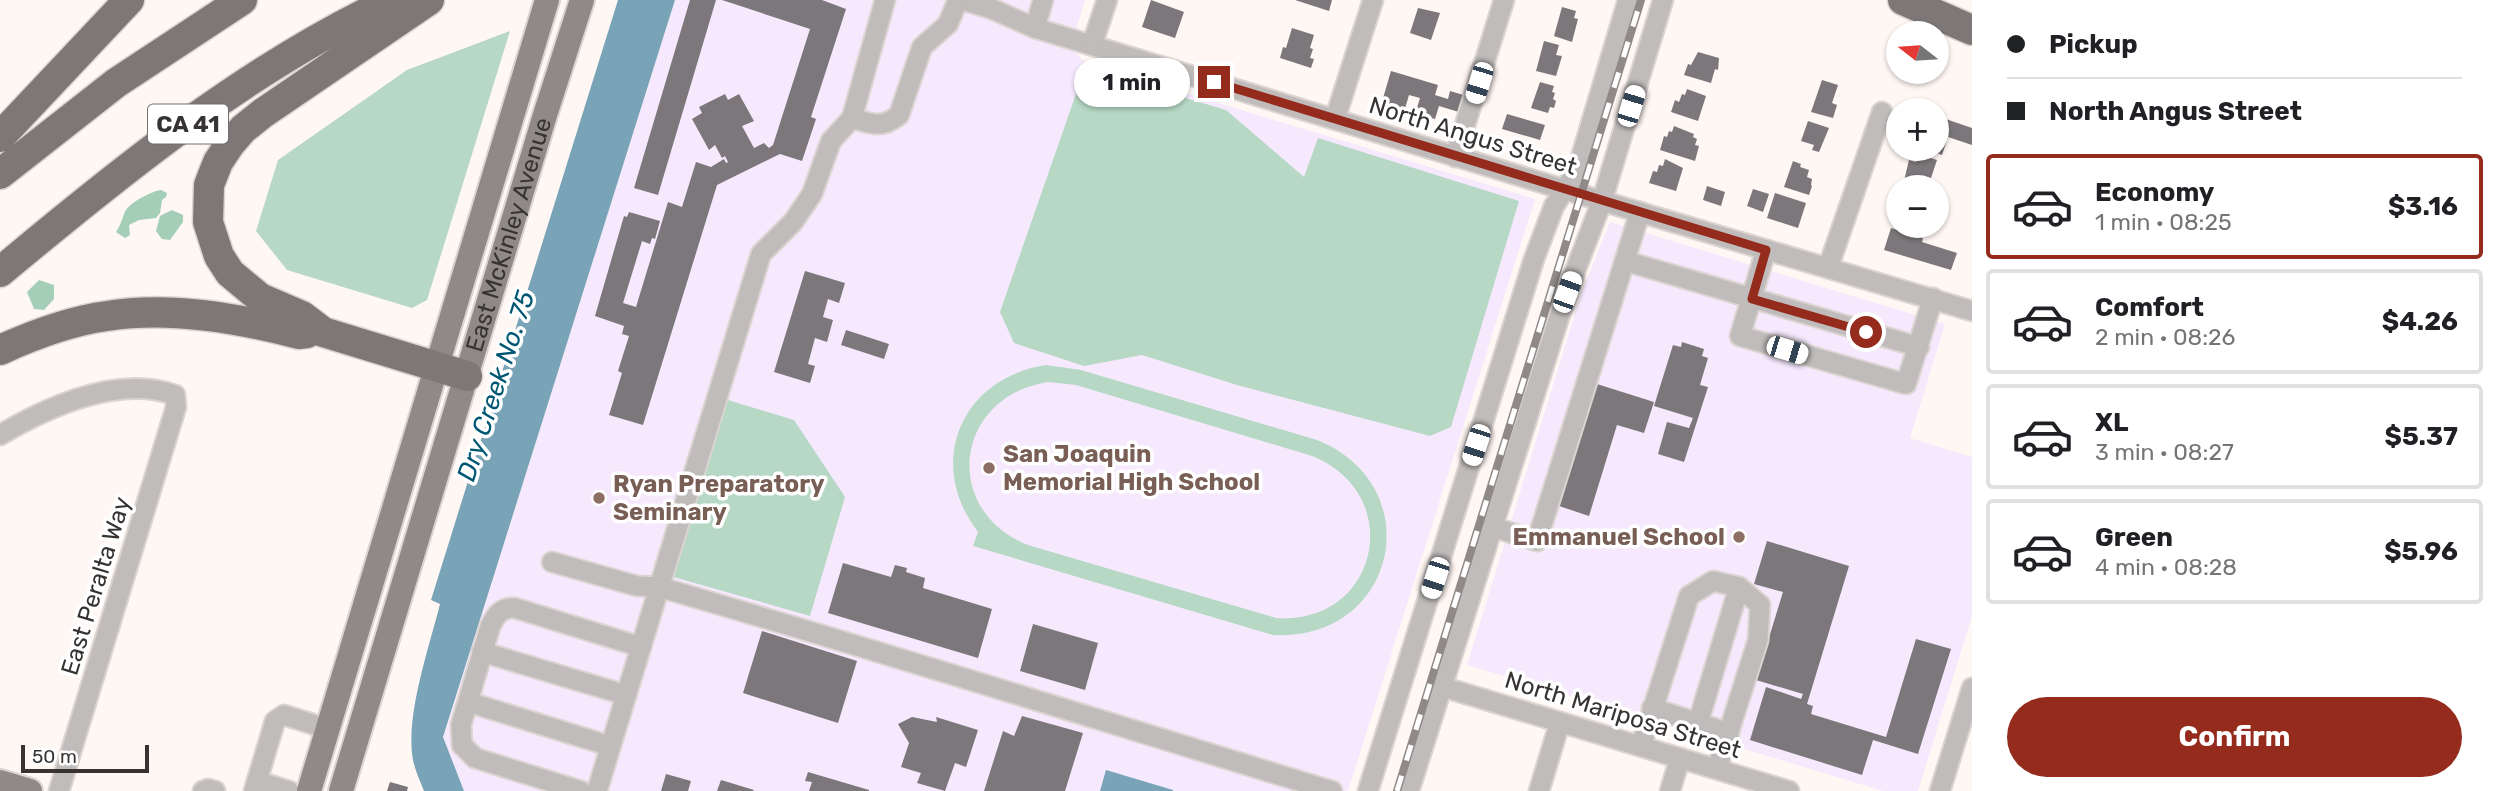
<!DOCTYPE html>
<html lang="en">
<head>
<meta charset="utf-8">
<style>
	:root { --surface:#fff; --page:#f6f6f6; --text:#202124; --muted:#757577; --line:#e0e0e0; --accent:#952b1d }
	body { margin:0; font-family:Rubik,sans-serif; background:var(--page); color:var(--text); height:100vh; display:flex; flex-direction:column; font-size:26px; white-space:nowrap }
	* { box-sizing:border-box; margin:0 }
	p { font-size:23px; color:var(--muted) }
	.icon { flex:none; width:38px; height:38px; fill:none; stroke:currentColor; stroke-width:2; stroke-linecap:round; stroke-linejoin:round }
	.map { position:relative; flex:1; overflow:hidden }
	.drawer { display:flex; flex-direction:column; background:var(--surface); width:525px }
	.drawer>* { flex:none }
	.banner { display:grid; align-content:center; height:154px; padding:0 35px; background:var(--surface) }
	.needle { width:46px; rotate:287deg }
	.buttons { position:absolute; left:1886px; top:21px; display:grid; gap:14px }
	.buttons a { display:grid; place-items:center; width:63px; height:63px; border-radius:50%; background:var(--surface); box-shadow:0 2px 5px #0004; font-size:35px }
	.scale { position:absolute; left:21px; bottom:18px; width:128px; box-sizing:border-box; padding-left:7px; border:4px solid #363332; border-top:0; font-size:19px; line-height:24px; white-space:nowrap; color:#363332; -webkit-text-stroke:5px #fff; paint-order:stroke }
	.end { position:absolute; width:32px; height:32px; margin:-16px; border:9px solid #952b1d; background:#fff; box-shadow:0 0 0 4px #fff }
	.from { border-radius:50% }
	.bubble { position:absolute; height:49px; border-radius:24px; background:var(--surface); box-shadow:0 2px 5px #0004; font-size:23px; font-weight:700; line-height:49px; text-align:center }
	.car { position:absolute; width:21px; height:42px; margin:-21px -10px; border-radius:9px; box-shadow:0 0 5px 2px #0007; background:linear-gradient(#fff 24%,#345 0 40%,#fff 0 76%,#345 0 86%,#fff 0) }
	.banner b { display:flex; align-items:center; gap:24px; height:66px; font-size:26px }
	.banner b+b { border-top:2px solid var(--line) }
	.banner i { width:18px; height:18px; background:var(--text) }
	ul { padding:0; list-style:none }
	li { display:flex; align-items:center; gap:21px; height:105px; margin:0 14px 10px; padding:0 21px; border:4px solid var(--line); border-radius:7px }
	li div { flex:1 }
	li b { display:block; font-size:26px }
	li em { font-style:normal; font-weight:700 }
	li.on { border-color:var(--accent) }
	li>.icon { width:63px; height:63px; stroke-width:1.5 }
	.button { display:flex; gap:14px; margin-top:auto; padding:14px 35px }
	.button a { flex:1; height:80px; border-radius:42px; background:var(--accent); color:#fff; font-size:28px; font-weight:700; line-height:80px; text-align:center }
	main { display:flex; flex:1; min-height:0 }
	.map>svg:first-child { display:block }
	.education { fill:#f6e9fe }
	.green { fill:#b6d8c4; fill-rule:evenodd }
	.forest { fill:#a5ceb6 }
	.water { fill:#79a3b7 }
	.building { fill:#7c777a }
	.lines { fill:none; stroke-linecap:round; stroke-linejoin:round }
	.minor-casing { stroke:#dbd4d1; stroke-width:23 }
	.major-casing { stroke:#dbd4d1; stroke-width:28 }
	.highway-casing { stroke:#dbd4d1; stroke-width:33 }
	.minor { stroke:#c0bcbc; stroke-width:19 }
	.major { stroke:#908989; stroke-width:24 }
	.highway { stroke:#7e7777; stroke-width:30 }
	.rail-casing { stroke:#8f8a88; stroke-width:8 }
	.rail { stroke:#fff; stroke-width:5; stroke-dasharray:16; stroke-linecap:butt }
	.route { stroke:#952b1d; stroke-width:9 }
	.education-dot { fill:#8d6e63; stroke:#fff; stroke-width:2.5 }
	.labels { text-anchor:middle; dominant-baseline:central; stroke-width:7; stroke-linejoin:round; paint-order:stroke }
	.shield { fill:#fff; stroke:#727070; stroke-width:2 }
	.shield-label { font-size:23px; font-weight:bold; fill:#363332 }
	.street-label { font-size:24px; fill:#363332; stroke:#fff }
	.education-label { font-size:24px; font-weight:bold; fill:#785e54; stroke:#fff; text-anchor:start }
	.water-label { font-size:26px; font-style:italic; fill:#005773; stroke:#fff }
</style>
</head>
<body>
<main>
<div class="map">
<svg width="1972" height="791" viewBox="0 0 1972 791">
	<rect width="100%" height="100%" fill="#fff7f4"/>
	<g class="education">
		<polygon points="675,0 1085,0 1072,43 1074,51 1086,63 1535,199 1348,791 464,791 443,738"/>
		<polygon points="1610,222 1945,324 1910,438 1972,457 1972,616 1918,791 1883,791 1467,665 1581,294"/>
	</g>
	<g class="green">
		<polygon points="510,31 427,300 412,308 287,270 256,231 278,160 407,70"/>
		<polygon points="1085,68 1226,110 1304,177 1318,138 1519,201 1451,427 1430,436 1237,385 1142,355 1084,366 1014,343 1000,312"/>
		<path d="M1046 365 1081 370 1317 440C1431 486 1397 642 1273 635L973 546 978 532C925 463 961 378 1046 365ZM1048 382 1076 385 1312 456C1407 494 1379 625 1276 618L1028 545C940 510 955 396 1048 382Z"/>
		<polygon points="728,400 794,420 845,497 810,616 670,576"/>
	</g>
	<g class="forest">
		<path d="M161 190 167 193 166 197 162 200 160 213 156 218 139 220 129 225 130 235 125 238 116 232C122 223 122 217 126 210 131 202 152 191 161 190Z"/>
		<polygon points="172,210 183,215 183,222 170,240 162,239 156,231 160,216"/>
		<polygon points="39,280 54,285 54,299 44,310 34,309 27,292"/>
	</g>
	<g class="water">
		<path d="M618 0H675L443 737 464 791H424C420 781 415 770 413 760 405 716 429 648 440 604L431 600Z"/>
		<polygon points="1106,770 1173,790 1173,791 1100,791"/>
	</g>
	<g class="building">
		<polygon points="690,0 716,0 658,195 634,188"/>
		<polygon points="722,0 822,0 846,9 811,117 816,119 802,161 780,154 717,185 643,425 609,415 622,373 618,371 629,336 622,334 624,326 595,316 624,216 627,217 629,212 660,221 655,239 652,238 650,244 642,241 623,303 636,307 668,202 682,207 696,162 711,167 724,159 726,163 728,162 725,156 722,158 715,145 709,150 692,119 702,113 699,107 725,94 728,100 739,94 754,121 742,126 754,148 764,143 769,148 773,145 810,29"/>
		<polygon points="1151,0 1184,12 1175,38 1142,27"/>
		<polygon points="1295,0 1332,0 1329,11"/>
		<polygon points="1562,7 1576,11 1574,18 1578,19 1572,42 1554,36"/>
		<polygon points="1418,8 1440,13 1431,40 1410,33"/>
		<polygon points="1292,28 1314,35 1310,48 1313,49 1310,58 1314,59 1311,68 1280,58 1283,47 1286,48"/>
		<polygon points="1544,41 1559,45 1556,55 1562,56 1556,76 1536,71"/>
		<polygon points="1698,52 1719,58 1718,70 1715,69 1711,83 1684,75 1688,64 1691,65"/>
		<polygon points="1391,71 1438,85 1435,95 1448,99 1450,91 1467,96 1462,113 1439,106 1435,119 1415,114 1420,98 1409,95 1404,112 1381,105"/>
		<polygon points="1822,80 1838,85 1832,103 1837,105 1833,118 1811,112"/>
		<polygon points="1540,82 1554,86 1552,92 1555,93 1553,99 1556,101 1554,108 1550,107 1548,113 1531,108"/>
		<polygon points="1687,89 1706,96 1698,121 1671,112 1675,100 1679,102 1682,94 1685,95"/>
		<polygon points="1507,114 1545,125 1540,140 1502,129"/>
		<polygon points="1937,116 1972,128 1972,145 1948,137 1942,155 1925,149 1937,149"/>
		<polygon points="1808,121 1829,128 1819,152 1812,150 1814,145 1801,141"/>
		<polygon points="1674,126 1694,134 1693,137 1697,139 1695,145 1699,146 1695,161 1660,150 1664,136 1667,137 1669,131 1672,132"/>
		<polygon points="1918,154 1937,160 1928,187 1911,187 1903,185 1909,160 1916,162"/>
		<polygon points="1665,159 1683,168 1676,191 1649,183 1653,171 1657,172 1659,165 1663,166"/>
		<polygon points="1793,161 1801,164 1800,167 1809,170 1807,177 1812,179 1811,185 1812,186 1809,195 1784,187"/>
		<polygon points="1707,186 1725,192 1721,206 1703,200"/>
		<polygon points="1753,189 1769,194 1763,212 1747,206"/>
		<polygon points="1775,193 1806,203 1798,228 1767,218"/>
		<polygon points="1891,228 1923,238 1922,242 1957,253 1951,270 1884,250"/>
		<polygon points="805,271 845,283 839,303 828,299 823,317 833,320 827,342 815,338 808,364 815,366 810,383 774,372"/>
		<polygon points="846,330 889,344 884,359 841,345"/>
		<polygon points="1682,342 1704,349 1702,356 1708,358 1700,385 1708,387 1684,462 1658,454 1667,422 1689,428 1693,418 1654,406 1673,345 1681,347"/>
		<polygon points="1597,384 1654,402 1644,433 1617,425 1589,516 1559,506"/>
		<polygon points="1767,541 1849,566 1807,704 1813,706 1811,714 1886,737 1916,639 1951,649 1918,754 1873,740 1862,775 1750,740 1766,687 1801,699 1803,694 1756,680 1783,592 1754,584"/>
		<polygon points="843,563 891,577 895,565 907,568 906,572 925,578 923,588 992,609 978,658 828,613"/>
		<polygon points="1033,624 1098,643 1085,690 1020,671"/>
		<polygon points="762,631 857,661 838,723 743,693"/>
		<polygon points="1022,716 1083,733 1065,791 984,791 1003,731 1014,736"/>
		<polygon points="912,717 937,722 936,717 978,730 966,767 955,763 945,791 917,783 921,773 901,767 909,743 898,724"/>
		<polygon points="808,772 869,790 869,791 809,791 812,782 805,781"/>
		<polygon points="666,774 691,781 688,791 661,791"/>
		<polygon points="721,780 754,790 753,791 717,791"/>
		<polygon points="390,782 408,787 407,791 387,791"/>
	</g>
	<g class="lines">
		<defs>
			<g id="minor">
				<polyline points="962,0 992,9 1035,28 1602,201 1972,311"/>
				<polyline points="1035,28 1043,0"/>
				<polyline points="1092,45 1107,0"/>
				<polyline points="852,118 885,0"/>
				<polyline points="1335,119 1373,0"/>
				<polyline points="1455,157 1504,0"/>
				<polyline points="1766,250 1740,336 1906,384 1933,298"/>
				<polyline points="1625,261 1919,347"/>
				<polyline points="1828,268 1882,112"/>
				<path d="M0 435C49 406 119 375 175 395L176 407 59 791"/>
				<polyline points="1493,527 1537,541 1640,212"/>
				<path d="M552 562 637 586 659 587C884 652 1108 723 1332 791"/>
				<polyline points="482,652 626,695"/>
				<polyline points="1443,687 1789,791"/>
				<polyline points="468,702 610,746"/>
				<polyline points="1652,708 1729,733"/>
				<polyline points="1698,723 1739,587"/>
				<polyline points="1641,746 1689,596 1713,581 1739,587 1760,605 1758,640 1717,769"/>
				<polyline points="257,781 289,791"/>
				<polyline points="203,791 208,789 215,791"/>
				<polyline points="254,791 275,721 284,715 328,729"/>
				<path d="M581 791 475 758 462 745 461 725 490 627C495 616 501 607 515 608L641 647"/>
				<path d="M597 791 761 254 793 222 812 194 831 141 852 118C871 124 882 129 899 115L922 47 948 24 958 0"/>
				<polyline points="1368,791 1534,259 1554,206 1575,173 1580,161 1628,0"/>
				<polyline points="1409,791 1567,292 1602,201 1663,0"/>
				<polyline points="1539,791 1560,722"/>
				<polyline points="1670,791 1680,758"/>
				<polyline points="1940,791 1972,688"/>
			</g>
			<g id="major">
				<polyline points="0,782 30,791"/>
				<polyline points="309,791 547,0"/>
				<path id="s1" d="M341 791 545 115 582 0"/>
			</g>
			<g id="highway">
				<polyline points="429,0 263,113 243,129 230,144 218,162 209,185 208,222 219,256 230,273 260,298 302,316 323,332 467,376"/>
				<polyline points="1903,0 1972,30"/>
				<polyline points="0,137 129,0"/>
				<polyline points="0,174 116,83 242,0"/>
				<path d="M0 272C121 171 249 67 393 0"/>
				<path d="M0 350C35 334 70 321 107 316 170 306 238 318 299 334L307 333"/>
			</g>
		</defs>
		<use href="#minor" class="minor-casing"/>
		<use href="#major" class="major-casing"/>
		<use href="#highway" class="highway-casing"/>
		<use href="#minor" class="minor"/>
		<use href="#major" class="major"/>
		<use href="#highway" class="highway"/>
		<defs>
			<polyline id="rail" points="1397,791 1641,0"/>
		</defs>
		<use href="#rail" class="rail-casing"/>
		<use href="#rail" class="rail"/>
	</g>
	<g class="lines">
		<polyline class="route" points="1214,82 1766,250 1752,299 1866,332"/>
	</g>
	<g class="education-dot">
		<circle cx="989" cy="468" r="7"/>
		<circle cx="599" cy="498" r="7"/>
		<circle cx="1739" cy="537" r="7"/>
	</g>
	<g class="labels">
		<rect class="shield" x="148" y="104.5" width="80" height="39" rx="5"/>
		<g class="shield-label">
			<text x="188" y="124">CA 41</text>
		</g>
		<g class="street-label">
			<text transform="translate(1473 136) rotate(17)">North Angus Street</text>
			<text stroke="none"><textPath href="#s1" startOffset="581">East McKinley Avenue</textPath></text>
			<text transform="translate(96 586) rotate(-73)">East Peralta Way</text>
			<text transform="translate(1623 715) rotate(17)">North Mariposa Street</text>
		</g>
		<g class="education-label">
			<text x="1003" y="454">San Joaquin<tspan x="1003" dy="28">Memorial High School</tspan></text>
			<text x="613" y="484">Ryan Preparatory<tspan x="613" dy="28">Seminary</tspan></text>
			<text x="1725" y="537" text-anchor="end">Emmanuel School</text>
		</g>
		<g class="water-label">
			<text transform="translate(496 386) rotate(-72)">Dry Creek No. 75</text>
		</g>
	</g>
</svg>
<div class="buttons">
<a><svg class="needle" viewBox="-14 -14 28 28"><path d="M0-13l5 13h-10z" fill="#e53935"/><path d="M0 13l5-13h-10z" fill="#757577"/></svg></a>
<a>+</a>
<a>−</a>
</div>
<div class="scale">50 m</div>
<i class="end from" style="left:1866px;top:332px"></i>
<i class="end" style="left:1214px;top:82px"></i>
<div class="bubble" style="left:1074px;top:58px;width:116px">1 min</div>
<i class="car" style="left:1479px;top:83px;rotate:197deg"></i>
<i class="car" style="left:1631px;top:106px;rotate:17deg"></i>
<i class="car" style="left:1567px;top:292px;rotate:20deg"></i>
<i class="car" style="left:1787px;top:350px;rotate:107deg"></i>
<i class="car" style="left:1476px;top:445px;rotate:198deg"></i>
<i class="car" style="left:1435px;top:578px;rotate:198deg"></i>
</div>
<section class="drawer">
<div class="banner">
<b><i class="from"></i>Pickup</b>
<b><i></i>North Angus Street</b>
</div>
<ul>
<li class="on"><svg class="icon" aria-label="car" viewBox="0 0 24 24"><path d="M5 17H2v-5l4-1 3-4h7l3 4 3 1v5h-3M9 17h6M6 11h13"/><circle cx="7" cy="17" r="2"/><circle cx="17" cy="17" r="2"/></svg><div><b>Economy</b><p>1 min · 08:25</p></div><em>$3.16</em></li>
<li><svg class="icon" aria-label="car" viewBox="0 0 24 24"><path d="M5 17H2v-5l4-1 3-4h7l3 4 3 1v5h-3M9 17h6M6 11h13"/><circle cx="7" cy="17" r="2"/><circle cx="17" cy="17" r="2"/></svg><div><b>Comfort</b><p>2 min · 08:26</p></div><em>$4.26</em></li>
<li><svg class="icon" aria-label="car" viewBox="0 0 24 24"><path d="M5 17H2v-5l4-1 3-4h7l3 4 3 1v5h-3M9 17h6M6 11h13"/><circle cx="7" cy="17" r="2"/><circle cx="17" cy="17" r="2"/></svg><div><b>XL</b><p>3 min · 08:27</p></div><em>$5.37</em></li>
<li><svg class="icon" aria-label="car" viewBox="0 0 24 24"><path d="M5 17H2v-5l4-1 3-4h7l3 4 3 1v5h-3M9 17h6M6 11h13"/><circle cx="7" cy="17" r="2"/><circle cx="17" cy="17" r="2"/></svg><div><b>Green</b><p>4 min · 08:28</p></div><em>$5.96</em></li>
</ul>
<div class="button"><a>Confirm</a></div>
</section>
</main>
</body>
</html>
